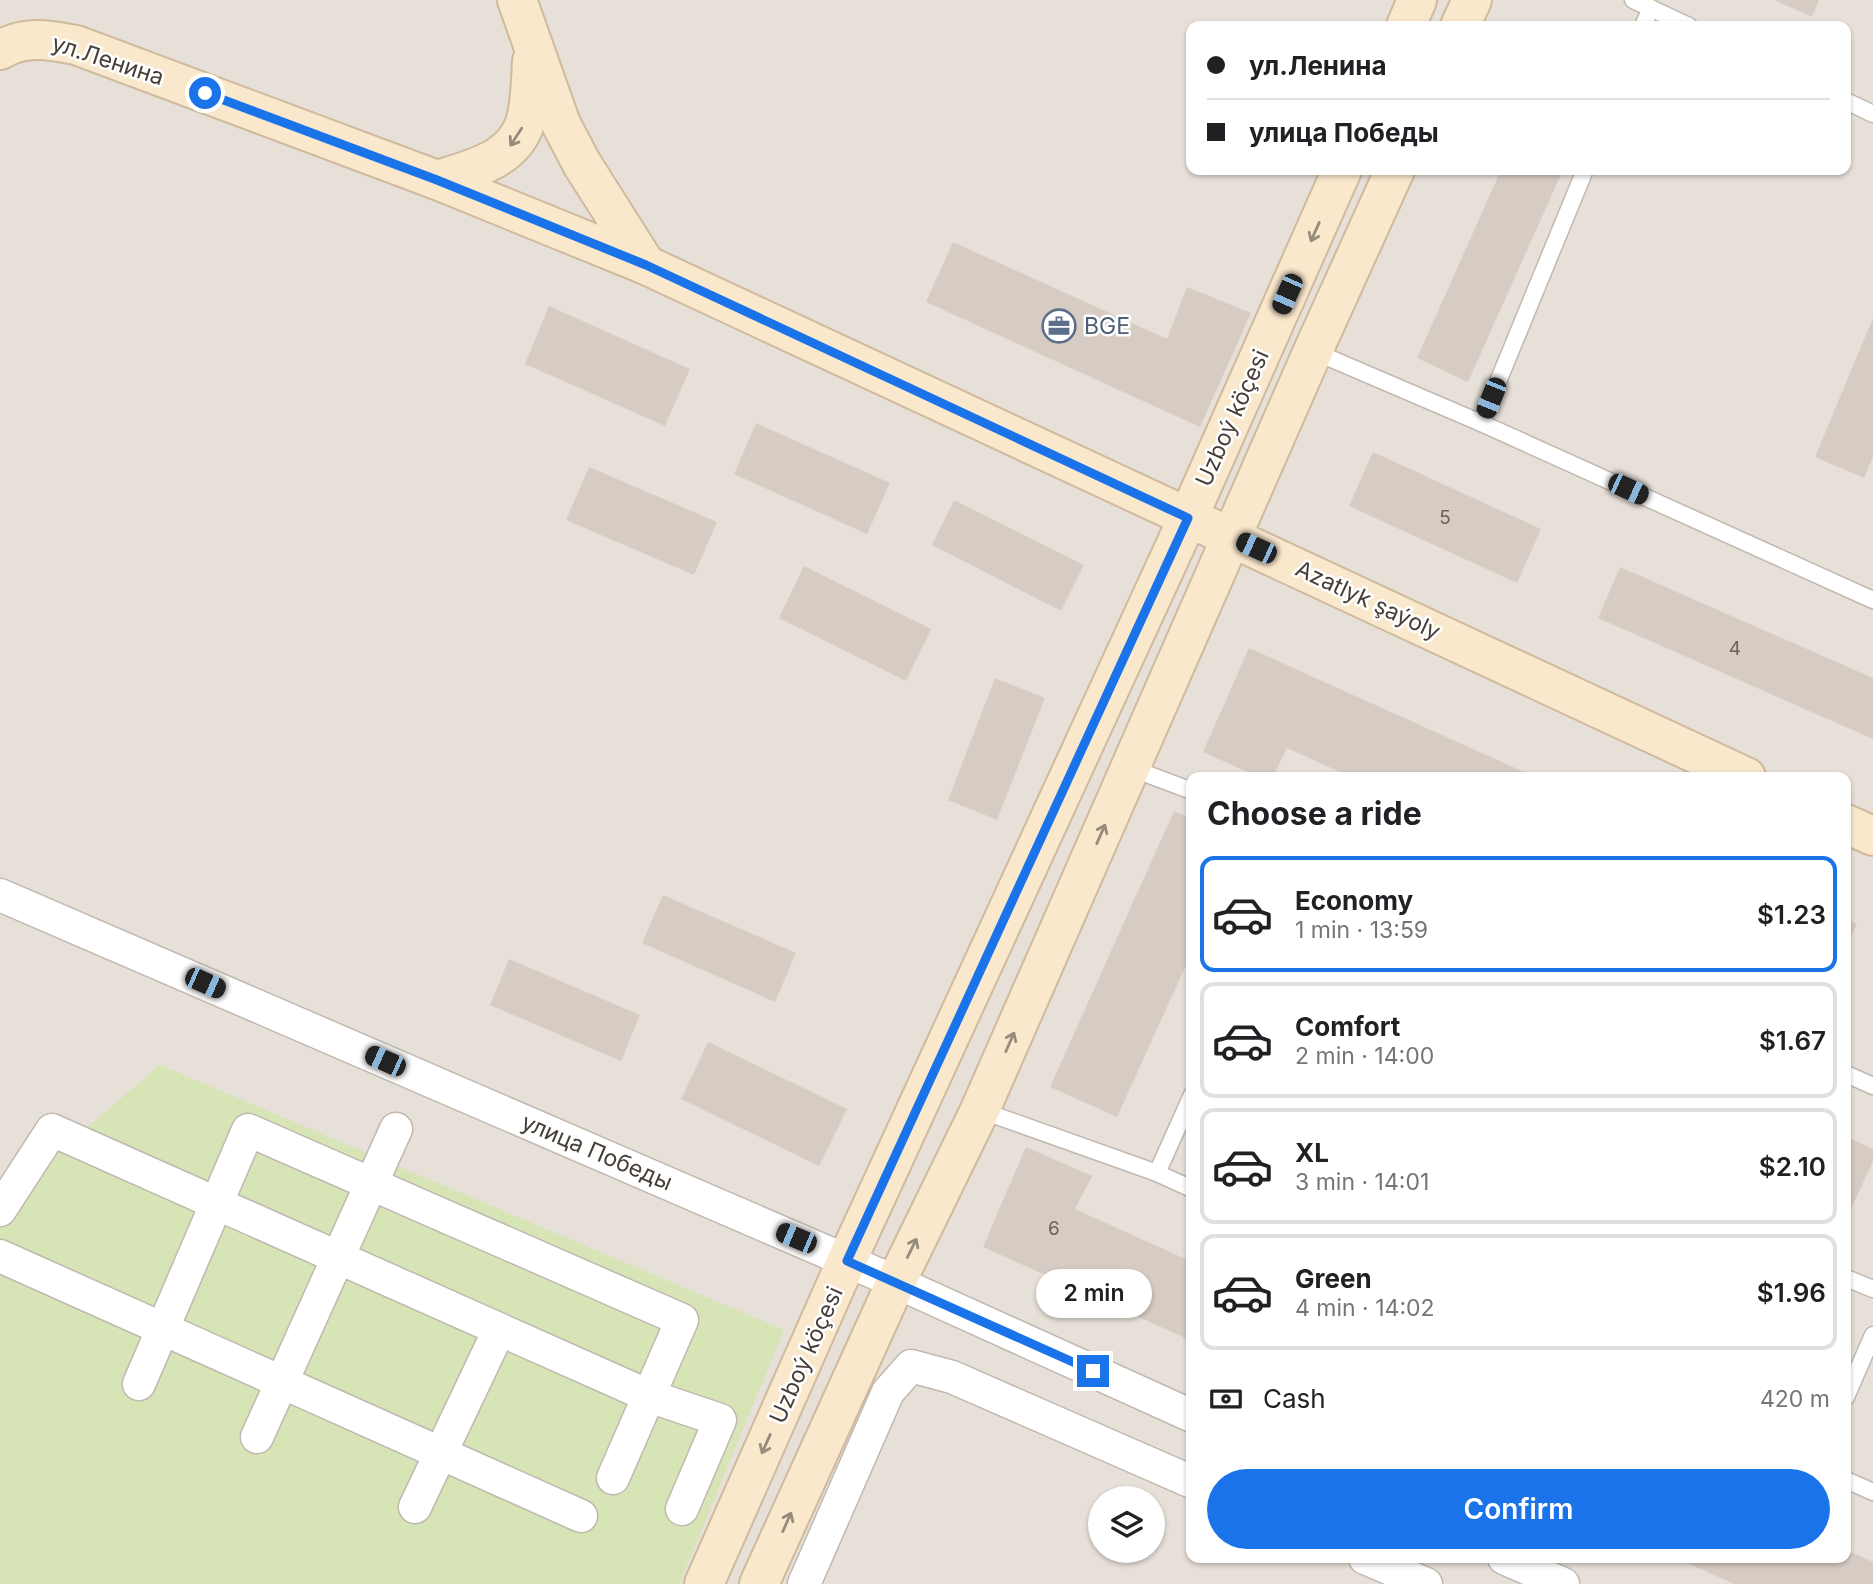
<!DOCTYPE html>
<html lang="en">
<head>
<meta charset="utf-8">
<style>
	:root { --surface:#fff; --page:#f2f2f2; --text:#202124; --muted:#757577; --line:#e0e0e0; --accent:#1a73e8 }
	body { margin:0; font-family:Inter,sans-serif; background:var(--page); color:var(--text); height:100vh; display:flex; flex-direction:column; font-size:26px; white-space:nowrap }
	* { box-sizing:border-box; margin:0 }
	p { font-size:23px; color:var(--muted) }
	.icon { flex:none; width:38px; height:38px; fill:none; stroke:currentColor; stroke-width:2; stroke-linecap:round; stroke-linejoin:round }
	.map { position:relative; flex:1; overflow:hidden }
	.side { position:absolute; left:1186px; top:772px; width:665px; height:791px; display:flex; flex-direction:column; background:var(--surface); border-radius:14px; box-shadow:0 2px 5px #0004 }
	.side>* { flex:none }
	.hud { position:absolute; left:1186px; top:21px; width:665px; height:154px; border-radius:14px; box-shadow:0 2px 5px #0004; display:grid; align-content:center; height:154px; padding:0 21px; background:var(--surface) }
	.buttons { position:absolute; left:1088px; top:1486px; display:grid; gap:14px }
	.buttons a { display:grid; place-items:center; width:77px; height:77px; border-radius:50%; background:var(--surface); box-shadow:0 2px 5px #0004; font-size:35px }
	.end { position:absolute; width:32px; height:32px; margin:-16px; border:9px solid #1a73e8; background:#fff; box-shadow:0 0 0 4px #fff }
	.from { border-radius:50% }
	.bubble { position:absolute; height:49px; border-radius:24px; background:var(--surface); box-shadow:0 2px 5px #0004; font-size:23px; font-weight:600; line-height:49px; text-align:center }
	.car { position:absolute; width:21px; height:42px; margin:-21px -10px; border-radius:9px; box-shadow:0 0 5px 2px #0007; background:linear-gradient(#222 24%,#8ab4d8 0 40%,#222 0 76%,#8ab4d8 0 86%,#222 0) }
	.hud b { display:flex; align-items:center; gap:24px; height:66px; font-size:26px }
	.hud b+b { border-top:2px solid var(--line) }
	.hud i { width:18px; height:18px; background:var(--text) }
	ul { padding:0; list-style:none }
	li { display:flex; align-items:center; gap:21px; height:116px; margin:0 14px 10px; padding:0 7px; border:4px solid var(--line); border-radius:14px }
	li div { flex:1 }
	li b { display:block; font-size:26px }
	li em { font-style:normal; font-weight:600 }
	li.selected { border-color:var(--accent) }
	li>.icon { width:63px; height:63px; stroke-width:1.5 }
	h2 { padding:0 21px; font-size:32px; line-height:84px }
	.pay { display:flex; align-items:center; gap:18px; height:77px; padding:0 21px; font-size:26px }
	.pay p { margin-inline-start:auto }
	.cta { display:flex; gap:14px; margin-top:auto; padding:14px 21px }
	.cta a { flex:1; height:80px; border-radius:42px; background:var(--accent); color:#fff; font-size:28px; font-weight:600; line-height:80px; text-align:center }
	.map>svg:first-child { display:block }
	.residential { fill:#e7e0d8; fill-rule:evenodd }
	.green { fill:#d6e4b6 }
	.building { fill:#d7ccc3 }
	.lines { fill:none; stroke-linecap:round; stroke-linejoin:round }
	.lane-casing { stroke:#c1b8b0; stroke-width:19 }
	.street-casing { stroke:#c1b8b0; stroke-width:35 }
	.secondary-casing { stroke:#cfba9d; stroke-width:42 }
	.lane { stroke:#fff; stroke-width:16 }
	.street { stroke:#fff; stroke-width:32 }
	.secondary { stroke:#fae8cd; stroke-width:38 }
	.oneway { stroke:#978b7b }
	.route { stroke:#1a73e8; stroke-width:9 }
	.labels { text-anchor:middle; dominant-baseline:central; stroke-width:5; stroke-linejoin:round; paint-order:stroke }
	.number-label { font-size:19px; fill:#6a625b }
	.street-label { font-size:23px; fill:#463f38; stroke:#fff }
	.service-label { font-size:23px; fill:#4e5e75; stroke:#fff; text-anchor:start }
</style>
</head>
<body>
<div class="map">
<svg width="1873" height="1584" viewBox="0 0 1873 1584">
	<rect width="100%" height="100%" fill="#f3efe9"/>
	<path class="residential" d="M0 0H1873V1584H0ZM1192 26H1846V170H1192ZM1192 777H1846V1558H1192ZM1101 1498H1153V1550H1101Z"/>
	<polygon class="green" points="160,1065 784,1330 679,1584 0,1584 0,1187 12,1192"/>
	<g class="building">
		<polygon points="1774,0 1819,0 1812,17"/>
		<polygon points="1569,20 1583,26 1566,26"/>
		<polygon points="1501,170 1563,170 1468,382 1417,358"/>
		<polygon points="953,242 1167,339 1187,287 1251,313 1200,427 926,302"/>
		<polygon points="549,306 690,369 665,426 525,364"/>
		<polygon points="1873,318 1873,457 1864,478 1815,457"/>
		<polygon points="756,423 890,483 867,534 734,474"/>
		<polygon points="1373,452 1541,529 1517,583 1349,506"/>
		<polygon points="589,467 717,522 694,575 566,520"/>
		<polygon points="954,500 1084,565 1061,611 932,545"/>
		<polygon points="804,566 931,629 906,681 779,618"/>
		<polygon points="1620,567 1873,678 1873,739 1598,618"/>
		<polygon points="1249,648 1524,772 1522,777 1351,777 1287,748 1273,777 1259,777 1203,752"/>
		<polygon points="995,678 1045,698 997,820 948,800"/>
		<polygon points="1174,811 1192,819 1192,952 1117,1117 1050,1087"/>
		<polygon points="663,895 796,953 775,1002 642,943"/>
		<polygon points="1846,919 1857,924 1846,948"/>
		<polygon points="509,959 640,1015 621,1061 490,1005"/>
		<polygon points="708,1042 847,1109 819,1166 681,1099"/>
		<polygon points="1846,1136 1873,1149 1873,1161 1846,1220"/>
		<polygon points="1026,1147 1092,1176 1075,1209 1192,1262 1192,1341 983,1247"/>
		<polygon points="1846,1550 1873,1562 1873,1584 1734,1584 1676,1558 1846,1558"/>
	</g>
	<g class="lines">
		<defs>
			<g id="lane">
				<polyline points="1633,0 1689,26"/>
				<polyline points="1643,26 1651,8"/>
				<polyline points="1846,101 1873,114"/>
				<polyline points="1313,351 1481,423 1873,600"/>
				<polyline points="1481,423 1585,170"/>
				<polyline points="1131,768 1192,791"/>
				<polyline points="1846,1074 1873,1086"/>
				<polyline points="980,1110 1157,1173 1192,1189"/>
				<polyline points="1157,1173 1192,1095"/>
				<polyline points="1846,1278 1873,1289"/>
				<polyline points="1846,1397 1873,1335"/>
				<polyline points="1846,1480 1873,1492"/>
			</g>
			<g id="street">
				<polyline points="0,895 896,1282 1192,1416"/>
				<polyline points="0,1210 52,1130 649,1396 720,1420 682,1509"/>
				<polyline points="0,1256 581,1516"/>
				<polyline points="139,1384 248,1130 682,1320 613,1478"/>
				<polyline points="257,1437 396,1129"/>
				<polyline points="415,1507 499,1330"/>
				<polyline points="1365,1558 1426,1584"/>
				<polyline points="1504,1558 1563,1584"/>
				<polyline points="804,1584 888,1392 911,1366 952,1377 1192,1482"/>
			</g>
			<g id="secondary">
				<polyline points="517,0 561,124 582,164 646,265"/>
				<polyline points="1406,26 1417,0"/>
				<polyline points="1460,26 1472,0"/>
				<path d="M0 50C25 35 50 40 76 45L437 180 646 265 1746 777"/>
				<path d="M437 180C473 169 519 159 527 115 531 97 531 78 532 61"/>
				<polyline points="1846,824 1873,836"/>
				<polyline points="704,1584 847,1260 1188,518 1342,170"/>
				<polyline points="759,1584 896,1282 980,1110 1313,351 1395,170"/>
			</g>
		</defs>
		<use href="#lane" class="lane-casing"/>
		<use href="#street" class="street-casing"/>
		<use href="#secondary" class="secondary-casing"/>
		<use href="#lane" class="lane"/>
		<use href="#street" class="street"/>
		<use href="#secondary" class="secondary"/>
	</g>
	<defs><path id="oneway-shaft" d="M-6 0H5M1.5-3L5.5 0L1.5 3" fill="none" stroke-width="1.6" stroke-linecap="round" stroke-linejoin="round" transform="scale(1.75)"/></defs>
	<g class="oneway">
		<use href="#oneway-shaft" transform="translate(516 137) rotate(123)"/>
		<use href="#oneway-shaft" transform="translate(1315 232) rotate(114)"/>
		<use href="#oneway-shaft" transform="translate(1101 834) rotate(-66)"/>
		<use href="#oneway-shaft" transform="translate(1010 1042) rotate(-66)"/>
		<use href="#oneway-shaft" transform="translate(912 1248) rotate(-64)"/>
		<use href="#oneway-shaft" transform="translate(766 1444) rotate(114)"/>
		<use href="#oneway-shaft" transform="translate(787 1522) rotate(-66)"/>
	</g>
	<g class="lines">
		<polyline class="route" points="205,93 437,180 646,265 1188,518 847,1261 1093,1371"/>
	</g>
	<defs>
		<symbol id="office-ring" viewBox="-11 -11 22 22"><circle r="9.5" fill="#fff" stroke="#5c6f8a" stroke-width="1.5"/><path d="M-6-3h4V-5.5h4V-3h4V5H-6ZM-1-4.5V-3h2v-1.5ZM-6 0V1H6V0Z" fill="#5c6f8a"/></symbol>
	</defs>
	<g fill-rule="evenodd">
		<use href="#office-ring" x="1040" y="307" width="38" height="38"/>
	</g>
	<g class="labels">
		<g class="number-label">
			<text x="1445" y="517">5</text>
			<text x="1735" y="648">4</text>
			<text x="1054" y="1228">6</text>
		</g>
		<g class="street-label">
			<text transform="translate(108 60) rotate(18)">ул.Ленина</text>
			<text transform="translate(1232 418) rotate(-66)">Uzboý köçesi</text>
			<text transform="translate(1368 600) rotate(25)">Azatlyk şaýoly</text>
			<text transform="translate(597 1152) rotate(23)">улица Победы</text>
			<text transform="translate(806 1355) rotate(-66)">Uzboý köçesi</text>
		</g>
		<g class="service-label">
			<text x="1084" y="326">BGE</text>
		</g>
	</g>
</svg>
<div class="buttons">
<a><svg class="icon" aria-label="layers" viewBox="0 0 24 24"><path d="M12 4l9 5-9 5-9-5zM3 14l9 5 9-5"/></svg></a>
</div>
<i class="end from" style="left:205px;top:93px"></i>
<i class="end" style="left:1093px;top:1371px"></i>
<div class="bubble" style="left:1036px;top:1269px;width:116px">2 min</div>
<i class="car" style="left:1287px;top:294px;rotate:204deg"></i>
<i class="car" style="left:1491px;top:398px;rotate:202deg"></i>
<i class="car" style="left:1628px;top:489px;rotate:115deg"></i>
<i class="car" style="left:1256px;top:548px;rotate:295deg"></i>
<i class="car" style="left:205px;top:983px;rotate:114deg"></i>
<i class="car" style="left:385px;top:1061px;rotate:294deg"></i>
<i class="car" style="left:796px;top:1238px;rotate:293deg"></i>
<div class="hud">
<b><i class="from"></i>ул.Ленина</b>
<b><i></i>улица Победы</b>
</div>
<section class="side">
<h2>Choose a ride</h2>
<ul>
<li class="selected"><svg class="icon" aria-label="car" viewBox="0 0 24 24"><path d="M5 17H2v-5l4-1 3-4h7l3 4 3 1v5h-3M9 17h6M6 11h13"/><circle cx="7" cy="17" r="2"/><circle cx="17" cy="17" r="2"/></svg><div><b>Economy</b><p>1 min · 13:59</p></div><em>$1.23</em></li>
<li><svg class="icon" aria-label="car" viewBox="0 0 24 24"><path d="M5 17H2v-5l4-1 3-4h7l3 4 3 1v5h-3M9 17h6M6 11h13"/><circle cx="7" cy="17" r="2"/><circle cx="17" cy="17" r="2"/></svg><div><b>Comfort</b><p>2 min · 14:00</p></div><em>$1.67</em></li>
<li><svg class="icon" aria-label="car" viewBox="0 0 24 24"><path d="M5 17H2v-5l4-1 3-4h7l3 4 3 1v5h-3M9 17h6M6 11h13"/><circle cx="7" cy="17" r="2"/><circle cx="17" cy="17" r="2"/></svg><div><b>XL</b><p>3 min · 14:01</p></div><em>$2.10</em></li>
<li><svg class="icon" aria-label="car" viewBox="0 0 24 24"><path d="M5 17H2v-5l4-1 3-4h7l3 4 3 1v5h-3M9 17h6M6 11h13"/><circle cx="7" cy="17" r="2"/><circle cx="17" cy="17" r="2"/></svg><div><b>Green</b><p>4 min · 14:02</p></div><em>$1.96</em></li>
</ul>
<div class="pay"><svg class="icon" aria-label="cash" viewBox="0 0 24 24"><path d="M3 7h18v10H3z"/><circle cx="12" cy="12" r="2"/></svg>Cash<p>420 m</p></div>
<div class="cta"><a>Confirm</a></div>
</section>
</div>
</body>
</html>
